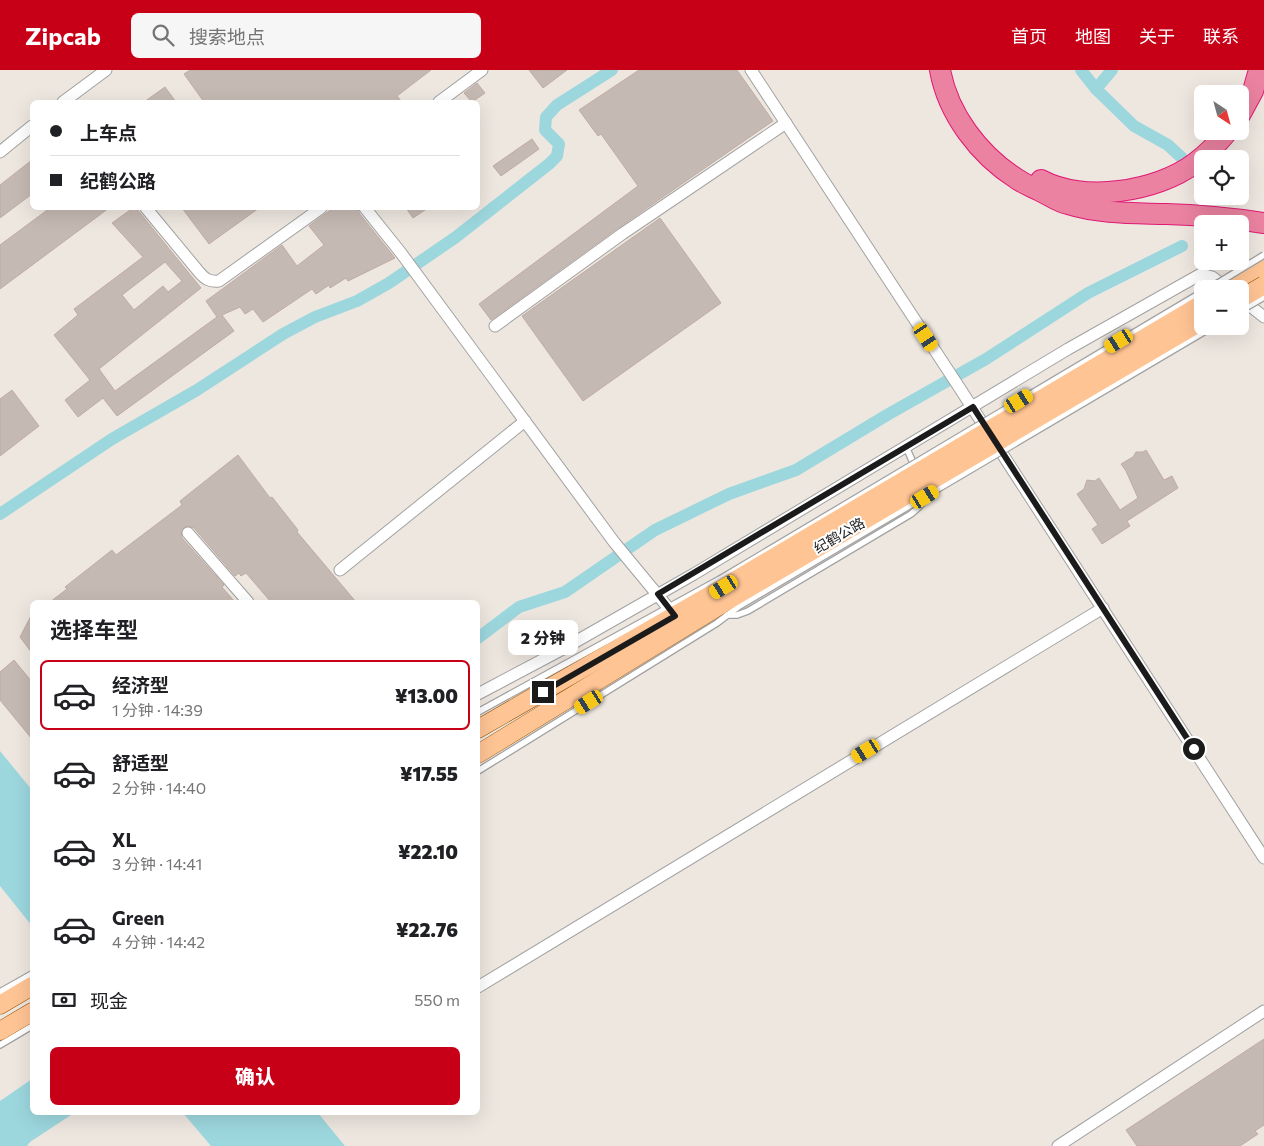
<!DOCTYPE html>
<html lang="zh">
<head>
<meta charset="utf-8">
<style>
	:root { --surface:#fff; --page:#f6f6f6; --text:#202124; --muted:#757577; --line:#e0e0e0; --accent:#c70017 }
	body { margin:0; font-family:Commissioner,"Noto Sans SC",sans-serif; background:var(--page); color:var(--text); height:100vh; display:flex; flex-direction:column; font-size:19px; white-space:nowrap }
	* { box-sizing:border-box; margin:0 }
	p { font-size:16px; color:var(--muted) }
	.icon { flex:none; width:28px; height:28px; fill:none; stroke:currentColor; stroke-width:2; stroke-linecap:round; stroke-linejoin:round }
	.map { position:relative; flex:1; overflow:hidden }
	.panel { position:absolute; left:30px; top:530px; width:450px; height:515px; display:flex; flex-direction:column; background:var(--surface); border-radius:8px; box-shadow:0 5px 20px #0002 }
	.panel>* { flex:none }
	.banner { position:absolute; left:30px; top:30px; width:450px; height:110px; border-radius:8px; box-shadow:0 5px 20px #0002; display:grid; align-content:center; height:110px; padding:0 20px; background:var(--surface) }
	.needle { width:32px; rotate:144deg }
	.controls { position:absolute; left:1194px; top:15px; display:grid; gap:10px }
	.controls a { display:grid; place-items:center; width:55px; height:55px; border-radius:8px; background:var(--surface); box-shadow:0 5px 20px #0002; font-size:25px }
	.end { position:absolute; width:22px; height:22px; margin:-11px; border:6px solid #1b1b1b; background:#fff; box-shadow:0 0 0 2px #fff }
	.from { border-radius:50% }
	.bubble { position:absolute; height:35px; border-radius:8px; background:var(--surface); box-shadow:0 5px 20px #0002; font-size:16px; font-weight:800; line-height:35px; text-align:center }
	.car { position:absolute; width:15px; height:30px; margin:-15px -8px; border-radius:6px; box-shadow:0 0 4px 1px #0007; background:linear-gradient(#f5c518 24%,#345 0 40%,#f5c518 0 76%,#345 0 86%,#f5c518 0) }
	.banner b { display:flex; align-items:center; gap:18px; height:48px; font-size:19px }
	.banner b+b { border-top:1px solid var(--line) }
	.banner i { width:12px; height:12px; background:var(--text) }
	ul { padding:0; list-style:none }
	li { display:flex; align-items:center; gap:15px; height:70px; margin:0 10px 8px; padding:0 10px; border:2px solid transparent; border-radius:8px }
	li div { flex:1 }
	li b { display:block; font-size:19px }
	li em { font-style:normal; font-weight:800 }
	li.on { border-color:var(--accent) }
	li>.icon { width:45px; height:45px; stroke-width:1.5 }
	h2 { padding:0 20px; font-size:22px; line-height:60px }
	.pay { display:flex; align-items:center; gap:12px; height:55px; padding:0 20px; font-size:19px }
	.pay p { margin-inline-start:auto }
	.button { display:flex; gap:10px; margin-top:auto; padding:10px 20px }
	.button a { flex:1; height:58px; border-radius:8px; background:var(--accent); color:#fff; font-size:20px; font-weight:800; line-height:58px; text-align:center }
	header { display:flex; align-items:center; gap:30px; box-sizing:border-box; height:70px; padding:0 25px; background:var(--accent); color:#fff }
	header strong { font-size:24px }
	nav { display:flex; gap:28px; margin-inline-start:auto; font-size:18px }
	.search { width:350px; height:45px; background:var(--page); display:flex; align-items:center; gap:12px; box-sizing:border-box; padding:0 18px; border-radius:8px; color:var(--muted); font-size:19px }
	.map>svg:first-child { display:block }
	.water { fill:#9dd7de }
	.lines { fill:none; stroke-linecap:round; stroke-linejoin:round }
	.canal { stroke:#9dd7de; stroke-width:12 }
	.building { fill:#c5b9b3; stroke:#c0aca2; fill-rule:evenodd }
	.lane-casing { stroke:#a2a2a2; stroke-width:8 }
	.street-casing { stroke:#a2a2a2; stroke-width:13 }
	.primary-casing { stroke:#935100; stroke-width:19 }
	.highway-casing { stroke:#df1a74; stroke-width:22 }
	.lane { stroke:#fff; stroke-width:5.5 }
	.street { stroke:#fff; stroke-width:11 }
	.primary { stroke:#ffc494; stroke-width:18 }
	.highway { stroke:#eb82a1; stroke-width:20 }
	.lane-bridge-casing { stroke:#a2a2a2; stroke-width:8; stroke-linecap:butt }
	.primary-bridge-casing { stroke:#935100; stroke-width:19; stroke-linecap:butt }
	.lane-bridge { stroke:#fff; stroke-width:5.5 }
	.primary-bridge { stroke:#ffc494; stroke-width:18 }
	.route { stroke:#1b1b1b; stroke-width:6 }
	.labels { text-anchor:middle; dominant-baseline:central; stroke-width:4; stroke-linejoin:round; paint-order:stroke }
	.street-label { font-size:14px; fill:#1b1b1b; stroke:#fff }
</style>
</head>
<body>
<header>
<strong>Zipcab</strong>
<div class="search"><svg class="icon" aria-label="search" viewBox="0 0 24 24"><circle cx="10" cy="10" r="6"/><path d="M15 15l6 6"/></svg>搜索地点</div>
<nav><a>首页</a><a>地图</a><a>关于</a><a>联系</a></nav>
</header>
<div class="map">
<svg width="1264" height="1076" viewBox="0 0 1264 1076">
	<rect width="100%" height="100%" fill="#eee7e0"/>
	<g class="water">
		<polygon points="0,681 32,720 32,856 0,816"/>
		<polygon points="32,1009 32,1042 74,1043 30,1072 27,1076 0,1076 0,1031"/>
		<polygon points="183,1043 318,1043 345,1076 211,1076"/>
	</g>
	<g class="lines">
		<g class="canal">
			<polyline points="1081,0 1096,19 1134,56 1168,75 1182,88"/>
			<polyline points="1096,19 1112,0"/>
			<polyline points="1233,191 1252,207"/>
			<polyline points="0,444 112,369 197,320 283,264 315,247 357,231 389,213 456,167 549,94 557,86 559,74 545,60 546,47 557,35 612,0"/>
			<polyline points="478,568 519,537 565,522 655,460 729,424 796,400 887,345 986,289 1088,223 1182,176"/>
		</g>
	</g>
	<g class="building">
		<polygon points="190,0 431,0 397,26 402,32 204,32 184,4"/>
		<polygon points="529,0 567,0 543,18"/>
		<polygon points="639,0 737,0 773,51 618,158 491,250 479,234 638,116 601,64 598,66 579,40"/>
		<polygon points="477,13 485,23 472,32 464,23"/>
		<polygon points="165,17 176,32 144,32"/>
		<polygon points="532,69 539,79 501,106 493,96"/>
		<polygon points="32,90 32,124 0,148 0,115"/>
		<polygon points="50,138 109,138 0,219 0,175"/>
		<path d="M133 138H136L201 218 99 299 115 321 217 247 206 231 282 175 297 196 324 175 309 156 333 138H358L359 143 395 188 348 211 346 208 330 218 329 215 316 224 312 219 263 252 253 239 245 244 240 237 222 245 234 261 117 346 103 328 78 347 65 330 90 310 54 265 78 245 74 239 143 187 112 153ZM165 192 182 211 168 222 163 216 134 240 122 225Z"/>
		<polygon points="182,138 259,138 209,174"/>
		<polygon points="406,138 428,138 413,148"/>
		<polygon points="660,148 721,233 583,331 522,246"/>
		<polygon points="12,320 39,356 0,386 0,329"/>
		<polygon points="1146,380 1164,410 1172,406 1178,418 1127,451 1130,456 1102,474 1092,459 1098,455 1077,424 1084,419 1087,410 1095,411 1099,408 1120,440 1138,428 1126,401 1121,394 1133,387 1136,382 1143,382"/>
		<polygon points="238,385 270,428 272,427 298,460 297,462 356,532 271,532 246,503 241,506 239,503 235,506 194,458 187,456 181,460 182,468 224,515 222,517 235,532 50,532 67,519 65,517 112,480 116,485 182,435 180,431"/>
		<polygon points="32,544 32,583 20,567"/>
		<polygon points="14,590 32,612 32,669 0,630 0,602"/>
		<polygon points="1264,969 1264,1055 1255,1061 1258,1064 1240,1076 1137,1076 1126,1060"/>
	</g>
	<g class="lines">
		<defs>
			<g id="lane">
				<polyline points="906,377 915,397"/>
				<path d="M727 545H737L748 541 911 444C918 438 925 433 926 423"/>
				<polyline points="478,642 720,509"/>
				<polyline points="478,701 717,553 738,537"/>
				<polyline points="0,922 32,904"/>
				<polyline points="0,975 32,956"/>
			</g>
			<g id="street">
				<polyline points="751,0 957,314 1264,788"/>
				<polyline points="63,32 106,0"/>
				<polyline points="439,32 482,0"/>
				<polyline points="0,82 32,56"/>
				<path d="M146 138 199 202C205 209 209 212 219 211L321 138"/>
				<polyline points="365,138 401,183 614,472 675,546"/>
				<polyline points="1240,228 1264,247"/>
				<polyline points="495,256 622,164 786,53"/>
				<polyline points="188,463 248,532"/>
				<polyline points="340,500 525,351"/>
				<polyline points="478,624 561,580 694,504 1068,279 1201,204 1212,207 1228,219"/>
				<polyline points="478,917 1103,538"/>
				<polyline points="1058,1076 1264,941"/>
			</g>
			<g id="primary">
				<polyline points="1229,219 1264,198"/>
				<polyline points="478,659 724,517"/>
				<polyline points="478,684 732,528"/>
				<polyline points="0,935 32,916"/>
				<polyline points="0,961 32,942"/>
			</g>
			<g id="highway">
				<path d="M940 0C948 44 979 85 1017 109 1024 114 1032 117 1040 121 1049 125 1058 132 1068 134 1100 144 1133 143 1166 144 1199 145 1231 148 1264 153"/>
				<polyline points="1240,45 1253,21 1259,0"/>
				<path d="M1041 110C1083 133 1157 122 1195 93 1207 84 1218 73 1228 61"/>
			</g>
		</defs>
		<use href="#lane" class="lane-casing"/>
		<use href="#street" class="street-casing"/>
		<use href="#primary" class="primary-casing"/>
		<use href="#highway" class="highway-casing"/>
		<use href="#lane" class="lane"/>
		<use href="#street" class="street"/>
		<use href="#primary" class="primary"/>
		<use href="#highway" class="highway"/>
		<defs>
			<g id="lane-bridge">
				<polyline points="1208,219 1264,185"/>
				<polyline points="1240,241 1264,227"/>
				<polyline points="720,509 1202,222"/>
				<polyline points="738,537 1214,256"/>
			</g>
			<g id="primary-bridge">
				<polyline points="1240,229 1264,215"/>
				<polyline points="724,517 1202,234"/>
				<polyline points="732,528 1202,251"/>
			</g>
		</defs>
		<use href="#lane-bridge" class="lane-bridge-casing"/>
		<use href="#primary-bridge" class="primary-bridge-casing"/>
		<use href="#lane-bridge" class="lane-bridge"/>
		<use href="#primary-bridge" class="primary-bridge"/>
	</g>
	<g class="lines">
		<polyline class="route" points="543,622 675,546 658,524 973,337 1194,679"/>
	</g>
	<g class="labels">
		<g class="street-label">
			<text transform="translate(839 465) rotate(-30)">纪鹤公路</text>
		</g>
	</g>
</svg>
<div class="controls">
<a><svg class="needle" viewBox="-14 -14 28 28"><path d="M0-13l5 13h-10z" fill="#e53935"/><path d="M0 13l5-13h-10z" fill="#757577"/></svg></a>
<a><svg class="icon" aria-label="locate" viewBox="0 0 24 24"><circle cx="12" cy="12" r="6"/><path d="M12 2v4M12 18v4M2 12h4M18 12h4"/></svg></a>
<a>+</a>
<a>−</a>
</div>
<i class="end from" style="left:1194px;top:679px"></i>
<i class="end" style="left:543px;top:622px"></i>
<div class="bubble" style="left:508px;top:550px;width:70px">2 分钟</div>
<i class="car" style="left:926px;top:267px;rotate:147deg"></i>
<i class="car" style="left:1119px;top:271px;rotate:239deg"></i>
<i class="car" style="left:1019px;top:331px;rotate:59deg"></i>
<i class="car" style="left:925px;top:427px;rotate:59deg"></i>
<i class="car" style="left:724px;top:517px;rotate:239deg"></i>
<i class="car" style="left:589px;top:632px;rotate:238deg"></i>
<i class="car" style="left:866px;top:681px;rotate:239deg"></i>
<div class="banner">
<b><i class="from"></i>上车点</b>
<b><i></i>纪鹤公路</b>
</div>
<section class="panel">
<h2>选择车型</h2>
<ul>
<li class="on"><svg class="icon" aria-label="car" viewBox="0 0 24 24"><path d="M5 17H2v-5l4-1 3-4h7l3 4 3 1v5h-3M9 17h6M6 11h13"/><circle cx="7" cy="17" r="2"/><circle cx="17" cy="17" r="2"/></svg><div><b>经济型</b><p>1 分钟 · 14:39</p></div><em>¥13.00</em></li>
<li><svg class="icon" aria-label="car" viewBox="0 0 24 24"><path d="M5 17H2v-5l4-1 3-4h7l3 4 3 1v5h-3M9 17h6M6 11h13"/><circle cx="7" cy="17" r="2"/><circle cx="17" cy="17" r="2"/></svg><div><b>舒适型</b><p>2 分钟 · 14:40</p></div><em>¥17.55</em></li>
<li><svg class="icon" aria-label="car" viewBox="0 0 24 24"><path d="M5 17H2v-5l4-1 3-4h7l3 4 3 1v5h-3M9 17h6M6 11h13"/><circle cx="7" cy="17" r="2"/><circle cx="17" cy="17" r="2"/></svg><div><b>XL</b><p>3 分钟 · 14:41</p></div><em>¥22.10</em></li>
<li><svg class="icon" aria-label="car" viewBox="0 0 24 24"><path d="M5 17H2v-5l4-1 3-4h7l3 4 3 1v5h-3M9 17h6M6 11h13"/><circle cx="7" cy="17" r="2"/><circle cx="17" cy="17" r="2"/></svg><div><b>Green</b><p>4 分钟 · 14:42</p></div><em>¥22.76</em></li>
</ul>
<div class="pay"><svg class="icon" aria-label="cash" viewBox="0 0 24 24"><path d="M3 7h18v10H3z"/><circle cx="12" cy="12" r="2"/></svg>现金<p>550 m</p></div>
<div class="button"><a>确认</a></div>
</section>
</div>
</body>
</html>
